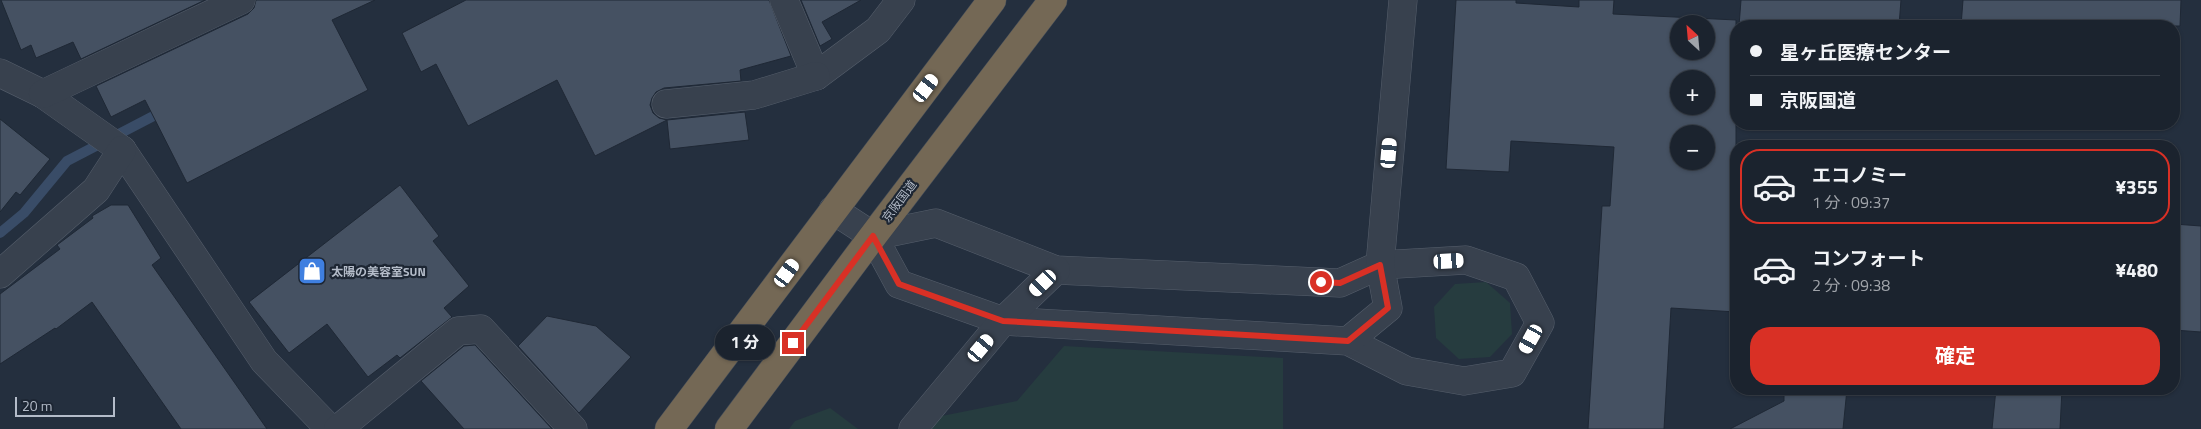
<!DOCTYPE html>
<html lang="ja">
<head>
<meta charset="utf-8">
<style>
	:root { --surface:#1b232e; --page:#282f3a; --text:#f1f3f6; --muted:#a0a4aa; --line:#39404a; --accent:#d93025 }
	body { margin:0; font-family:"Titillium Web","Noto Sans JP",sans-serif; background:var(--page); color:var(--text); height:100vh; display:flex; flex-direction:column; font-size:19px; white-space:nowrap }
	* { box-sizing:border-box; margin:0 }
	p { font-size:16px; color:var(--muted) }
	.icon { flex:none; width:28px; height:28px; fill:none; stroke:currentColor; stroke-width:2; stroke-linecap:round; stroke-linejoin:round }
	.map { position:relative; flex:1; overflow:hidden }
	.details { position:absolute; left:1730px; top:140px; width:450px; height:255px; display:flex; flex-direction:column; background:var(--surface); border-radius:20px; box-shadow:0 1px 4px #0004,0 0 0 1px var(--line) }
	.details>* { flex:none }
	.hud { position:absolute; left:1730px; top:20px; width:450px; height:110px; border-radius:20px; box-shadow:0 1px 4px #0004,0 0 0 1px var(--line); display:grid; align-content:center; height:110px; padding:0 20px; background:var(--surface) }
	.needle { width:32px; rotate:334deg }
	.fabs { position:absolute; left:1670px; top:15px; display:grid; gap:10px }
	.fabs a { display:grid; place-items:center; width:45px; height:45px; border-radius:50%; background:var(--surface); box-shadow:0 1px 4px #0004,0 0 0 1px var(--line); font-size:25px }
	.scale { position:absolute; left:15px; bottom:12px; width:100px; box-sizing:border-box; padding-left:5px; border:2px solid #b4bcc9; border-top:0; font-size:14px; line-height:18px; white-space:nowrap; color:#b4bcc9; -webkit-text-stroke:4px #1d2633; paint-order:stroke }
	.end { position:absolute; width:22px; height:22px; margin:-11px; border:6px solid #d93025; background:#fff; box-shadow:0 0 0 2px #fff }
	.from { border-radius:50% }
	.bubble { position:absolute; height:35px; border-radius:18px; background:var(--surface); box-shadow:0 1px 4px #0004,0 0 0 1px var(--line); font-size:16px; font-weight:700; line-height:35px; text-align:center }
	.car { position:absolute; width:15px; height:30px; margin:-15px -8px; border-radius:6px; box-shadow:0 0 4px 1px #0007; background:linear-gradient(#fff 24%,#345 0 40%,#fff 0 76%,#345 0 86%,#fff 0) }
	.hud b { display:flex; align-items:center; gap:18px; height:48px; font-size:19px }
	.hud b+b { border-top:1px solid var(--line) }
	.hud i { width:12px; height:12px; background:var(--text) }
	ul { padding:9px 0 0; list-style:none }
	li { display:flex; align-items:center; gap:15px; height:75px; margin:0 10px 8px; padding:0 10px; border:2px solid transparent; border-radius:20px }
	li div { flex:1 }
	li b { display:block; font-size:19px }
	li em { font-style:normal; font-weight:700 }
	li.active { border-color:var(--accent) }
	li>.icon { width:45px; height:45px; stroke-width:1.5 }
	.action { display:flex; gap:10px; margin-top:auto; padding:10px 20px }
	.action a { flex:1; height:58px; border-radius:20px; background:var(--accent); color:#fff; font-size:20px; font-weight:700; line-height:58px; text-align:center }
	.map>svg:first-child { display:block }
	.green { fill:#263c3f }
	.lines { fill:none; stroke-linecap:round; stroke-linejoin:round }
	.stream { stroke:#394c67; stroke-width:10 }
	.building { fill:#455162; stroke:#1f2835; fill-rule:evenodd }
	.minor-casing { stroke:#565f6c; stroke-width:29 }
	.highway-casing { stroke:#434c59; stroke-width:29 }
	.minor { stroke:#38414e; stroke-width:28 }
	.highway { stroke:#746855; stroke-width:28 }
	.route { stroke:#d93025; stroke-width:6 }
	.labels { text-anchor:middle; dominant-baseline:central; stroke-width:4.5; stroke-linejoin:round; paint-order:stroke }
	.street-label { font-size:12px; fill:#b4bcc9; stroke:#1d2633 }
	.poi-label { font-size:12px; font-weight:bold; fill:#b4bcc9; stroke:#1d2633; text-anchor:start }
</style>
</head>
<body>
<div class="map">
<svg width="2201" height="429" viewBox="0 0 2201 429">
	<rect width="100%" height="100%" fill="#242f3e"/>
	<g class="green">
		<polygon points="1486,282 1510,303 1512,334 1490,357 1459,359 1436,338 1434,307 1455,284"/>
		<polygon points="1064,346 1283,358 1283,429 928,429 937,417 1017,401"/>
		<polygon points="830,408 858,429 789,429 795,421"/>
	</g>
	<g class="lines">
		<polyline class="stream" points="0,233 24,213 67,161 165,110"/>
	</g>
	<g class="building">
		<polygon points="1,0 205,0 81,59 73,42 36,58 31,45 21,50"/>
		<polygon points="256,0 375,0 332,20 368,90 187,183 145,100 111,117 96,86 248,14 254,8"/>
		<polygon points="466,0 769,0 791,56 740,70 741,81 664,88 656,92 652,98 650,105 653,113 659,118 667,120 745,112 749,140 670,149 667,120 595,156 557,80 468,126 436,64 421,72 402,33"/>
		<polygon points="801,0 861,0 822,22 832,39 820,46"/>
		<path d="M1456 0H1516V3L1579 7V0H1614L1613 14 1736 20V312L1671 308 1664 429H1588L1602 206H1610L1614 147 1511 141 1509 172 1446 169ZM1679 24H1706V51H1679ZM1679 79H1706V106H1679ZM1679 134H1706V161H1679Z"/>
		<polygon points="1741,0 1901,0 1899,26 1739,26"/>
		<polygon points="1963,0 2181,0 2180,26 1961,26"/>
		<polygon points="0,119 50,159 20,195 16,192 0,212"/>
		<polygon points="400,185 439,236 433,241 469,286 444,308 452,317 400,358 397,355 368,377 327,324 289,353 249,302"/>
		<polygon points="111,205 128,205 161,258 152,265 267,429 181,429 92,302 56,329 55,328 0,364 0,294 60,249 57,245 93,218 92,216"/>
		<polygon points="2174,224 2201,226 2201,332 2174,330"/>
		<polygon points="547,316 596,326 631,357 579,413 518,346"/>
		<polygon points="475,345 552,429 464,429 421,381 464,346"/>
		<polygon points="1784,389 1847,389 1843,429 1730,429 1784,401"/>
		<polygon points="1996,389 2062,389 2060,429 1992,429"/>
	</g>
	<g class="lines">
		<defs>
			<g id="minor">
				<polyline points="784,0 816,76 878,30 901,0"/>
				<polyline points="0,73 43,94 122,150 264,361 330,429"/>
				<polyline points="43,94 241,0"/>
				<polyline points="666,104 754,95 816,76"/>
				<polyline points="833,210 873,236"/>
				<polygon points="936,223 1056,270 1340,283 1380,265 1466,260 1516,277 1540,323 1512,373 1464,381 1407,371 1348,341 1003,321 899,284 873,236"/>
				<polyline points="0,274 96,190 122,150"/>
				<polyline points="1348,341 1388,308 1380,265 1403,0"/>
				<polyline points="338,429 458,331 481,329 573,429"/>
				<polyline points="913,429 1003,321 1056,270"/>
			</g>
			<g id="highway">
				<polyline points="669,429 992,0"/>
				<polyline points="729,429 873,236 1053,0"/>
			</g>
		</defs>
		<use href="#minor" class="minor-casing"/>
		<use href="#highway" class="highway-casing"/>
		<use href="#minor" class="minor"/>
		<use href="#highway" class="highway"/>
	</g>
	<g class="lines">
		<polyline class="route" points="793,343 873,236 899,284 1003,321 1348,341 1388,308 1380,265 1340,283 1321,282"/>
	</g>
	<defs>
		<symbol id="shop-square" viewBox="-11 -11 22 22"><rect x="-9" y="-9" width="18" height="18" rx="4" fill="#3f7fe0" stroke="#1d2633"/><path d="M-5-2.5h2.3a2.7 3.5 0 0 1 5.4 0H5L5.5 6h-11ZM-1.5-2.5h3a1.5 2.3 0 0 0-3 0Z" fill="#fff"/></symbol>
	</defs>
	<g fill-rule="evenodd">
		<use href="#shop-square" x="296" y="255" width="32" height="32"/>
	</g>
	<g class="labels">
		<g class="street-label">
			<text transform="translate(899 201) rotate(-53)">京阪国道</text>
		</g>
		<g class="poi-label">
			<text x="331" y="271">太陽の美容室SUN</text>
		</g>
	</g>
</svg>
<div class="fabs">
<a><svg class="needle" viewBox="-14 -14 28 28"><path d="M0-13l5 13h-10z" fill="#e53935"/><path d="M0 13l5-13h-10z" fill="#a0a4aa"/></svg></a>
<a>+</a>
<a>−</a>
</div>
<div class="scale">20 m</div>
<i class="end from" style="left:1321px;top:282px"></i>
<i class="end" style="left:793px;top:343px"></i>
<div class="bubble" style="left:715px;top:325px;width:60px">1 分</div>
<i class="car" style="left:926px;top:88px;rotate:37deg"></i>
<i class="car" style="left:1389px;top:153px;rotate:5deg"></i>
<i class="car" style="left:1449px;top:261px;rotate:87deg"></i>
<i class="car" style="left:787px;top:273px;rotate:36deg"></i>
<i class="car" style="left:1043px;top:283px;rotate:226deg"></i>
<i class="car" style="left:1531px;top:339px;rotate:209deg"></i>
<i class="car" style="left:981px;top:348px;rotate:40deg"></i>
<div class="hud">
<b><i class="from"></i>星ヶ丘医療センター</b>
<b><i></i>京阪国道</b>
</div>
<section class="details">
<ul>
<li class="active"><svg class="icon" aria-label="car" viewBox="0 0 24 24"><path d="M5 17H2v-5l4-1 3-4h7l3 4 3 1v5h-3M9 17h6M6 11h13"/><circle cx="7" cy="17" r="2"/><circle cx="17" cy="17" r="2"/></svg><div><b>エコノミー</b><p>1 分 · 09:37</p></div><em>¥355</em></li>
<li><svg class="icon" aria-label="car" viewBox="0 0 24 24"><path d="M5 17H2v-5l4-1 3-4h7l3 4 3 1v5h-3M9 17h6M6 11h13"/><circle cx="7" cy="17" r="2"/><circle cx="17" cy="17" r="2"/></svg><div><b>コンフォート</b><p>2 分 · 09:38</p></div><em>¥480</em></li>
</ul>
<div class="action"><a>確定</a></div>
</section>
</div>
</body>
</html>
